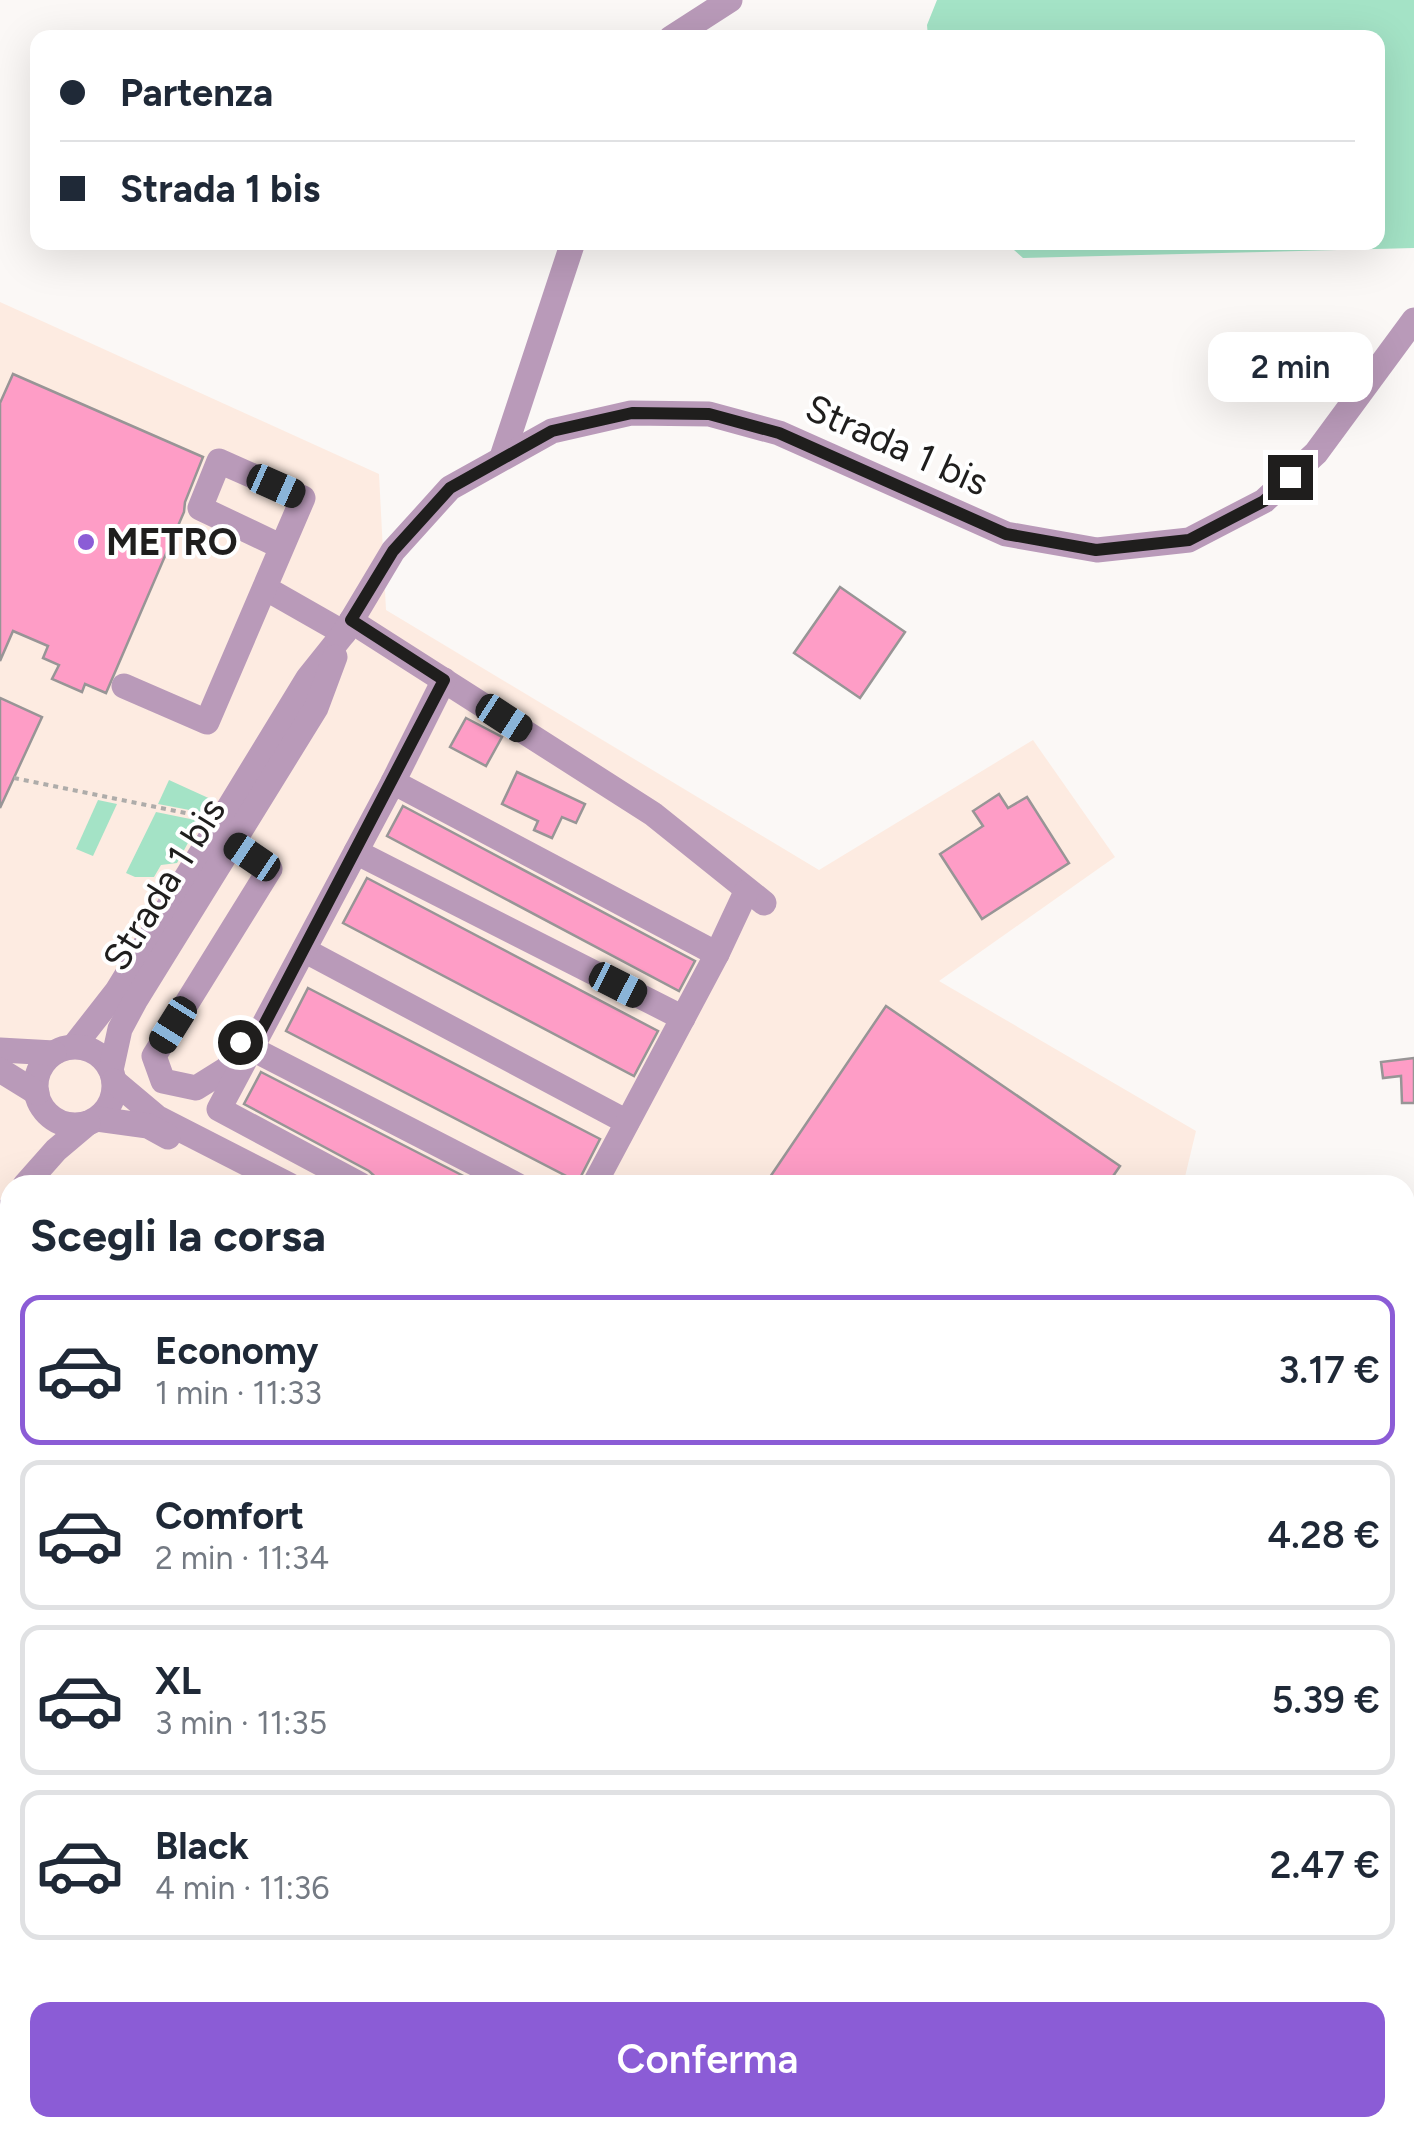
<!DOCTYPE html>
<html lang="it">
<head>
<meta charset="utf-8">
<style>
	:root { --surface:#fff; --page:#f6f6f7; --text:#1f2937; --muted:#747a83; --line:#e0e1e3; --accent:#8b5cd6 }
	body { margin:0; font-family:Figtree,sans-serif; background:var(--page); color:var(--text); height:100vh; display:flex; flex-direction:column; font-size:38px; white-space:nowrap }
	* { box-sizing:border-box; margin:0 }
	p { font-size:32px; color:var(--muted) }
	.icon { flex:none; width:55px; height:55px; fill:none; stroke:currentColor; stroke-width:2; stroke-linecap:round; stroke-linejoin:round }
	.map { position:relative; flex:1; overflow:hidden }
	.panel { position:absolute; left:0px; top:1175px; width:1415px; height:962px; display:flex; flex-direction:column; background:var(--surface); border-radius:30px 30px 0 0; box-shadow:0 10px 40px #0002 }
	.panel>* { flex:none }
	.banner { position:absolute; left:30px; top:30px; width:1355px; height:220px; border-radius:20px; box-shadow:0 10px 40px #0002; display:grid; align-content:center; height:220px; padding:0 30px; background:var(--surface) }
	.end { position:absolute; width:45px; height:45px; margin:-22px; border:12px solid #1f1e1d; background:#fff; box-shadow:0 0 0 5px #fff }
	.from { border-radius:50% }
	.bubble { position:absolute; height:70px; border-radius:20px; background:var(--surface); box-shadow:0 10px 40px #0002; font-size:32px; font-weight:600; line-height:70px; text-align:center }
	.car { position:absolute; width:30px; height:60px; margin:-30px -15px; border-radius:12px; box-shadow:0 0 8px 2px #0007; background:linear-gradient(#222 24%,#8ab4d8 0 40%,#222 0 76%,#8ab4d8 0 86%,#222 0) }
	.banner b { display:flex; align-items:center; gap:35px; height:95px; font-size:38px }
	.banner b+b { border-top:2px solid var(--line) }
	.banner i { width:25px; height:25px; background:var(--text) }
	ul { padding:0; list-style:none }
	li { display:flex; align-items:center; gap:30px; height:150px; margin:0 20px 15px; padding:0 10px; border:5px solid var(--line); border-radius:20px }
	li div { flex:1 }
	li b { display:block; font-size:38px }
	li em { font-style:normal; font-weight:600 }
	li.on { border-color:var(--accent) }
	li>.icon { width:90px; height:90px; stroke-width:1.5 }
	h2 { padding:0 30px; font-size:45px; line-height:120px }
	.action { display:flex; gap:20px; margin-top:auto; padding:20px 30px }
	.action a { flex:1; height:115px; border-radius:20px; background:var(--accent); color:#fff; font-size:40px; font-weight:600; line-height:115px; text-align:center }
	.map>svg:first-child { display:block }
	.commercial { fill:#fdebe1 }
	.green { fill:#a4e3c6 }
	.building { fill:#fe9dc6; stroke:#989596; stroke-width:2.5 }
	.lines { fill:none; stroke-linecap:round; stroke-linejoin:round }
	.path { stroke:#aeacaa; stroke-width:4; stroke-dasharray:5 5; stroke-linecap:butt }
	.minor { stroke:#b99ab9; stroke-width:25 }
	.major { stroke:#814b82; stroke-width:30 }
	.highway { stroke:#6c2c6d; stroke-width:30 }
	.route { stroke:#1f1e1d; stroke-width:12 }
	.poi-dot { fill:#8b5cd6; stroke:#fff; stroke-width:4 }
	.labels { text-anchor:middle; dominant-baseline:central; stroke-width:8; stroke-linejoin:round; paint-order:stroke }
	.street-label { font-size:38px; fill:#1f1e1d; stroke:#fff }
	.poi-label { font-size:38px; font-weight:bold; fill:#1f1e1d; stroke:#fff; text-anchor:start }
</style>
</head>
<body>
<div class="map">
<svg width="1414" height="2136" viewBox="0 0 1414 2136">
	<rect width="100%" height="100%" fill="#fbf8f6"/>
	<g class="commercial">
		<polygon points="0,302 379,474 386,610 819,870 1033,740 1115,857 939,981 1196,1131 1183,1185 10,1185 10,2052 0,2049"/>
		<polygon points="1405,1508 1414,1510 1414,1882 1405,1886"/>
	</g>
	<g class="green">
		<polygon points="937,0 1414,0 1414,248 1023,258 1006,243 1378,242 1378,38 928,37 927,25"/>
		<polygon points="169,780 215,801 205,813 158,804"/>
		<polygon points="98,800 117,804 93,856 76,849"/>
		<polygon points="156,812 200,821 177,863 161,865 154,877 135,877 126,873"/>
	</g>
	<g class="building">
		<polygon points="13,374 203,457 185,502 184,512 106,693 85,684 82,692 52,679 59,665 43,658 48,646 13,631 0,661 0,403"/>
		<polygon points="840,587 905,632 860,698 794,653"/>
		<polygon points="0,698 42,717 0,808"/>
		<polygon points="466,718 502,737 486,766 450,747"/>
		<polygon points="517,772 585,804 576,823 562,817 552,838 534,830 538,821 502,804"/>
		<polygon points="999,794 1008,808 1027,797 1069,863 982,919 940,854 983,826 973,811"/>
		<polygon points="403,806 695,961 679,991 387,836"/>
		<polygon points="367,878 658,1031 634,1076 343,923"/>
		<polygon points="308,988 600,1139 578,1182 286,1031"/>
		<polygon points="886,1006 1120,1166 1107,1185 781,1185 770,1177"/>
		<polygon points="1414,1058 1414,1103 1402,1103 1401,1076 1383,1078 1381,1062"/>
		<polygon points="261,1072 481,1185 384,1185 369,1171 244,1104"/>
	</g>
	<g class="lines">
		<polyline class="path" points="14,778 200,816"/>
		<g class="minor">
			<polyline points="671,38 730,0"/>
			<polyline points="502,457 573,242"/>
			<polyline points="265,588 344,633"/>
			<polyline points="351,621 653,814 764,903"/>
			<polyline points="124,686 207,722 303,498 219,461 200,508 282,547"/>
			<polyline points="393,782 444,680"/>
			<polyline points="213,833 270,869 154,1056 163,1081 196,1088 228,1068 239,1042 517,1185"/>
			<polyline points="356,852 683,1018"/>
			<polyline points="304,950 627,1122"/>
			<polyline points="74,1046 117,991 308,678 344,633 393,551 450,488 552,431 631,413 709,414 779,433 1006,534 1097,550 1189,540 1264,501 1316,453 1414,320"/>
			<circle cx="75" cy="1086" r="39"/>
			<polyline points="0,1050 54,1053"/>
			<polyline points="0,1070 37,1093"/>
			<polyline points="111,1070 120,1029 135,1001 316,708 335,657"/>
			<polyline points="114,1081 158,1118 289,1185"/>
			<polyline points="97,1119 148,1126 168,1137"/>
			<polyline points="25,1185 56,1150 88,1123"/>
			<polyline points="361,1185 219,1109 393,782 717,954"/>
			<polyline points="594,1185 717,954 746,892"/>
			<polyline points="0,1222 10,1208"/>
			<polyline points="0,1512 10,1516"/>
			<polyline points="1405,1523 1414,1525"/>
			<polyline points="1405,1551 1414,1553"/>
			<polyline points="1405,1856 1414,1850"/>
			<polyline points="1405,1973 1414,1970"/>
			<polyline points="1244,2128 1247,2136"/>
		</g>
		<g class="major">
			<polyline points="1405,1912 1414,1909"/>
			<polyline points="311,2136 356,2128"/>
		</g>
		<g class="highway">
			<polyline points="0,2062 10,2065"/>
			<polyline points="202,2136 251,2128"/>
		</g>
	</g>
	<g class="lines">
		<polyline class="route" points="240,1042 252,1048 444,680 351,620 393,551 450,488 552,431 632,413 709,414 779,433 1006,534 1096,550 1189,540 1264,501 1290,477"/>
	</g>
	<circle class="poi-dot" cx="86" cy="542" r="10"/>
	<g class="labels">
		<g class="street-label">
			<text transform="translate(897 445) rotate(24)">Strada 1 bis</text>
			<text transform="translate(164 884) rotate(-58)">Strada 1 bis</text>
		</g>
		<g class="poi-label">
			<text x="106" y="542">METRO</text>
		</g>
	</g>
</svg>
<i class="end from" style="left:240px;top:1042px"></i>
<i class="end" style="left:1290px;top:477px"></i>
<div class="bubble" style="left:1208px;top:332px;width:165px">2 min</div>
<i class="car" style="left:276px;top:486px;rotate:114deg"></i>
<i class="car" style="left:504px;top:718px;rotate:123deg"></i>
<i class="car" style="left:252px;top:857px;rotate:304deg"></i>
<i class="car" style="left:618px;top:985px;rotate:117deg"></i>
<i class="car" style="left:173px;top:1025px;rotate:212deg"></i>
<div class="banner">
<b><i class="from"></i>Partenza</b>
<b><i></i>Strada 1 bis</b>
</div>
<section class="panel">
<h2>Scegli la corsa</h2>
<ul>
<li class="on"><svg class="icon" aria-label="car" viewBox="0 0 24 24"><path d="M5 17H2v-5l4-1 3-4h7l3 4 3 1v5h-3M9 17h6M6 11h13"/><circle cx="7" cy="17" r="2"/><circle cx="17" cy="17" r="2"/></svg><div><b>Economy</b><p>1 min · 11:33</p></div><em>3.17 €</em></li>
<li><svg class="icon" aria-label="car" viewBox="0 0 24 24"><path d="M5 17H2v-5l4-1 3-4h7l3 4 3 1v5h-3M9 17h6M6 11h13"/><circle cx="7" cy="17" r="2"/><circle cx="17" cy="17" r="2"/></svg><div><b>Comfort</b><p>2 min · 11:34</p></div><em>4.28 €</em></li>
<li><svg class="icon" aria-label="car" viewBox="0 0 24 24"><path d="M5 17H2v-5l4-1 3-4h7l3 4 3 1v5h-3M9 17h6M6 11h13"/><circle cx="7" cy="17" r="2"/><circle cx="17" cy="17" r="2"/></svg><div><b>XL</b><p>3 min · 11:35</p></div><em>5.39 €</em></li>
<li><svg class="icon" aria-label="car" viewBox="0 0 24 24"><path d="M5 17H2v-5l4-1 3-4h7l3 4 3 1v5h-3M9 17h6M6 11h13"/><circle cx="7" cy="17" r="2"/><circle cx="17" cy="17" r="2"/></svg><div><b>Black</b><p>4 min · 11:36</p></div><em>2.47 €</em></li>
</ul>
<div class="action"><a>Conferma</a></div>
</section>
</div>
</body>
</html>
